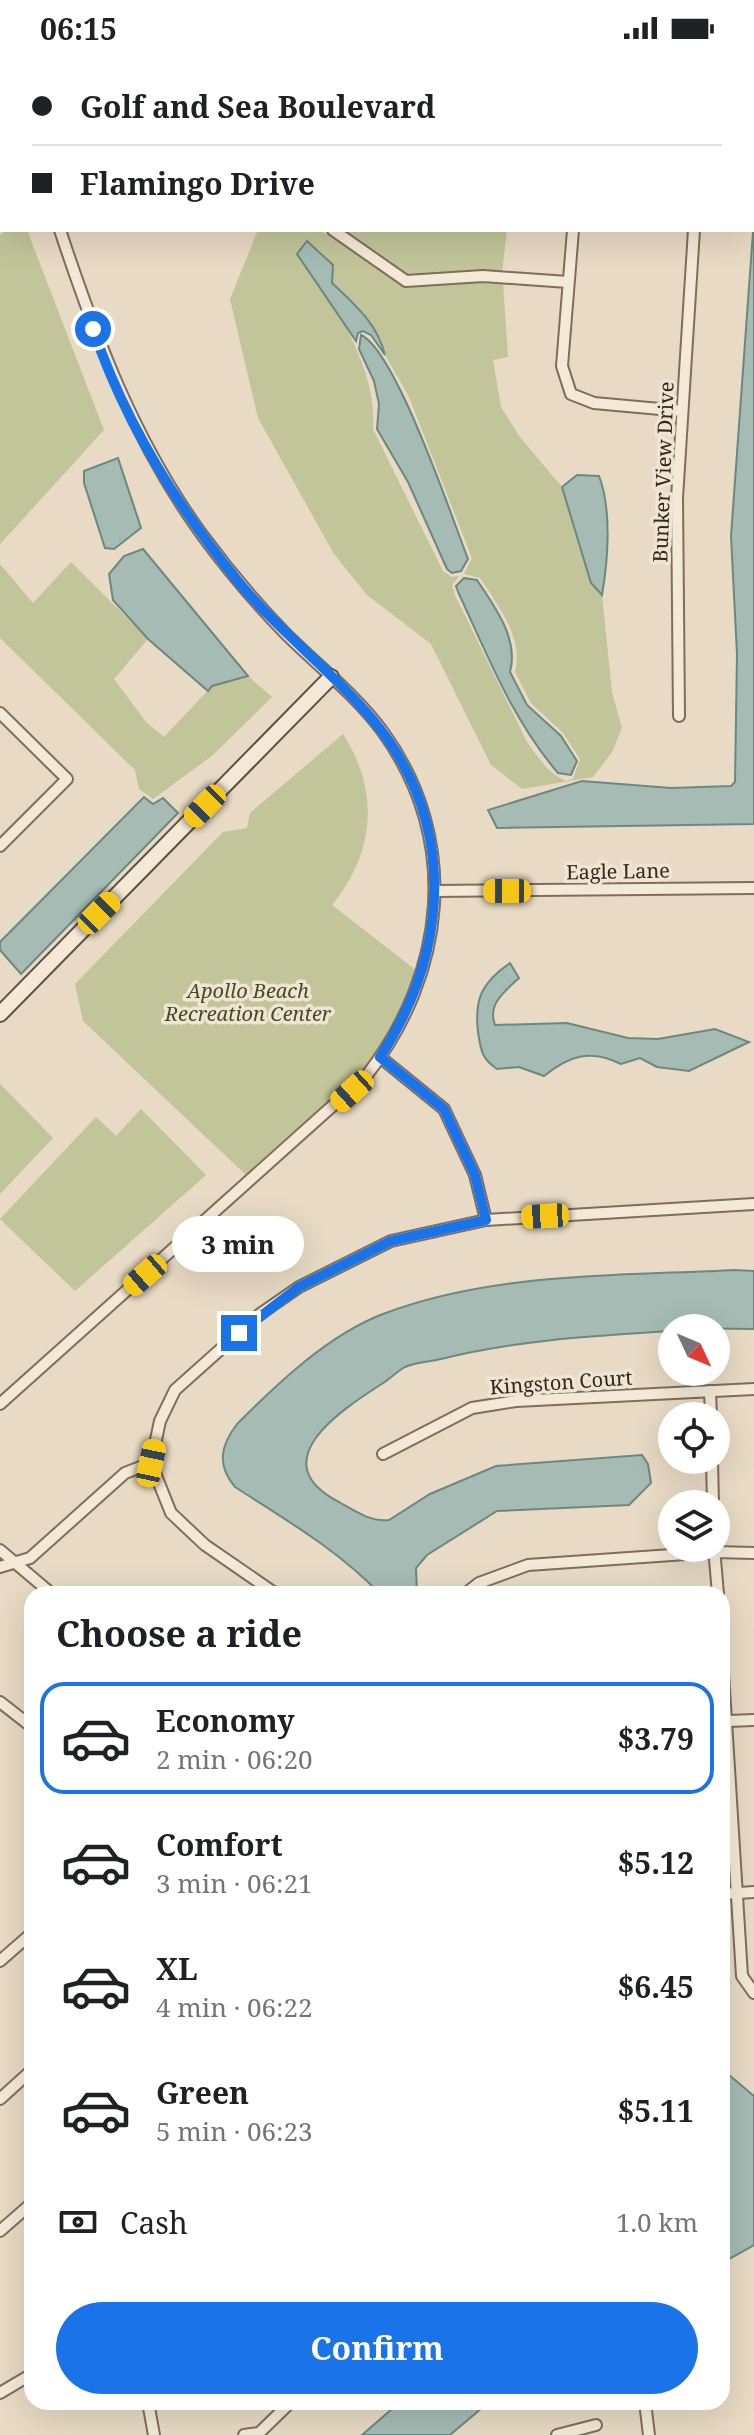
<!DOCTYPE html>
<html lang="en">
<head>
<meta charset="utf-8">
<style>
	:root { --surface:#fff; --page:#f2f2f2; --text:#202124; --muted:#757577; --line:#e0e0e0; --accent:#1a73e8 }
	body { margin:0; font-family:"Noto Serif",serif; background:var(--page); color:var(--text); height:100vh; display:flex; flex-direction:column; font-size:30px; white-space:nowrap }
	* { box-sizing:border-box; margin:0 }
	p { font-size:26px; color:var(--muted) }
	.icon { flex:none; width:44px; height:44px; fill:none; stroke:currentColor; stroke-width:2; stroke-linecap:round; stroke-linejoin:round }
	.map { position:relative; flex:1; overflow:hidden }
	.sheet { position:absolute; left:24px; top:1530px; width:706px; height:824px; display:flex; flex-direction:column; background:var(--surface); border-radius:24px; box-shadow:0 8px 32px #0002 }
	.sheet>* { flex:none }
	.banner { position:absolute; left:0px; top:0px; width:754px; height:176px; box-shadow:0 8px 32px #0002; display:grid; align-content:center; height:176px; padding:0 32px; background:var(--surface) }
	.needle { width:52px; rotate:134deg }
	.fabs { position:absolute; left:658px; top:1258px; display:grid; gap:16px }
	.fabs a { display:grid; place-items:center; width:72px; height:72px; border-radius:50%; background:var(--surface); box-shadow:0 8px 32px #0002; font-size:40px }
	.end { position:absolute; width:36px; height:36px; margin:-18px; border:10px solid #1a73e8; background:#fff; box-shadow:0 0 0 4px #fff }
	.from { border-radius:50% }
	.bubble { position:absolute; height:56px; border-radius:28px; background:var(--surface); box-shadow:0 8px 32px #0002; font-size:26px; font-weight:700; line-height:56px; text-align:center }
	.car { position:absolute; width:24px; height:48px; margin:-24px -12px; border-radius:10px; box-shadow:0 0 6px 2px #0007; background:linear-gradient(#f5c518 24%,#345 0 40%,#f5c518 0 76%,#345 0 86%,#f5c518 0) }
	.banner b { display:flex; align-items:center; gap:28px; height:76px; font-size:30px }
	.banner b+b { border-top:2px solid var(--line) }
	.banner i { width:20px; height:20px; background:var(--text) }
	ul { padding:0; list-style:none }
	li { display:flex; align-items:center; gap:24px; height:112px; margin:0 16px 12px; padding:0 16px; border:4px solid transparent; border-radius:24px }
	li div { flex:1 }
	li b { display:block; font-size:30px }
	li em { font-style:normal; font-weight:700 }
	li.current { border-color:var(--accent) }
	li>.icon { width:72px; height:72px; stroke-width:1.5 }
	h2 { padding:0 32px; font-size:36px; line-height:96px }
	.pay { display:flex; align-items:center; gap:20px; height:88px; padding:0 32px; font-size:30px }
	.pay p { margin-inline-start:auto }
	.action { display:flex; gap:16px; margin-top:auto; padding:16px 32px }
	.action a { flex:1; height:92px; border-radius:48px; background:var(--accent); color:#fff; font-size:32px; font-weight:700; line-height:92px; text-align:center }
	.status { display:flex; justify-content:space-between; align-items:center; height:56px; padding:0 40px; background:var(--surface); direction:ltr }
	.status svg { height:22px; fill:currentColor }
	.map>svg:first-child { display:block }
	.green { fill:#c2c499; fill-rule:evenodd }
	.water { fill:#a5bbb3; stroke:#6d8880; stroke-width:2 }
	.lines { fill:none; stroke-linecap:round; stroke-linejoin:round }
	.street-casing { stroke:#806d5d; stroke-width:14 }
	.secondary-casing { stroke:#624e40; stroke-width:18 }
	.street { stroke:#f4e9d6; stroke-width:10 }
	.secondary { stroke:#f4e9d6; stroke-width:14 }
	.route { stroke:#1a73e8; stroke-width:10 }
	.labels { text-anchor:middle; dominant-baseline:central; stroke-width:7; stroke-linejoin:round; paint-order:stroke }
	.street-label { font-size:20px; fill:#32271f; stroke:#f0e5d2 }
	.park-label { font-size:20px; font-style:italic; fill:#454b28; stroke:#f0e5d2 }
</style>
</head>
<body>
<div class="status"><b>06:15</b><svg viewBox="0 0 49 12"><path d="M0 12V9h3v3zM5 12V6h3v6zM10 12V3h3v9zM15 12V0h3v12zM26 1h20v11H26zM47 4h2v5h-2z"/></svg></div>
<div class="map">
<svg width="754" height="2379" viewBox="0 0 754 2379">
	<rect width="100%" height="100%" fill="#e8dac4"/>
	<g class="green">
		<polygon points="6,174 27,174 104,374 0,488 0,179"/>
		<path d="M258 174H312L330 178 407 230 503 226 508 301 493 304 501 351 519 380 562 431 591 527 602 539 612 636 622 672 612 696 593 721 522 733 491 709 431 588 367 539 334 498 258 362 230 243ZM318 193 333 209 332 227 364 257 381 283 385 299 409 341 472 502 464 518 480 522C498 549 524 583 515 616L531 647 563 677 580 703 573 723 566 725C547 717 539 702 527 686L455 539 452 529 459 520 452 521 443 515 373 373C376 332 358 294 340 259 330 239 325 214 318 193Z"/>
		<polygon points="344,174 507,174 502,217 407,221"/>
		<polygon points="71,506 148,583 114,623 146,666 164,681 212,630 248,620 272,641 213,699 153,743 139,733 135,714 0,582 0,508 33,547"/>
		<path d="M343 678C380 736 375 796 332 849L422 919 380 1001 246 1119 83 965 75 928 223 776 247 772 250 757Z"/>
		<polygon points="0,1028 53,1082 0,1138"/>
		<polygon points="141,1053 206,1119 75,1235 0,1163 96,1061 116,1080"/>
	</g>
	<g class="water">
		<polygon points="754,162 754,768 497,772 488,754 582,725 671,732 731,730 735,726 737,598 731,480"/>
		<path d="M307 185 333 209 332 227C355 249 377 267 385 299L371 279 363 275 358 277 356 285 297 198Z"/>
		<path d="M361 279C396 295 452 462 468 503L461 515 452 517 447 513 408 426 377 373 379 348 374 325 359 293Z"/>
		<polygon points="118,402 141,472 114,493 105,492 84,427 84,415"/>
		<path d="M577 419 599 420C612 454 608 504 602 539L591 527 562 431Z"/>
		<polygon points="143,493 248,620 212,630 208,635 148,583 113,544 109,518 124,500"/>
		<path d="M464 522 477 524C495 551 519 583 510 616L527 649 561 680 577 705 571 719 558 717C513 665 488 600 459 538L456 530Z"/>
		<polygon points="144,741 153,748 163,742 178,757 21,918 0,894 0,886"/>
		<path d="M510 907 519 922C505 935 487 948 495 969L567 967 628 982 658 983 715 973 749 986 689 1015 657 1011 640 1002 621 1008C591 993 570 999 544 1020L519 1011 497 1013C481 1002 481 994 478 976 474 943 482 926 510 907Z"/>
		<path d="M735 1214 754 1215V1273L672 1272V1275C594 1280 517 1284 441 1303 429 1306 416 1306 405 1311 396 1316 389 1324 380 1329 340 1355 262 1406 339 1446 355 1455 370 1466 389 1464L430 1438 496 1410 642 1399 648 1408 651 1427 629 1449 497 1455 427 1499 416 1512 417 1538H380C338 1494 286 1464 235 1431 216 1409 221 1389 237 1368 278 1327 328 1279 383 1258 493 1216 619 1220 735 1214Z"/>
		<polygon points="722,2013 754,2040 754,2189 722,2207"/>
		<polygon points="400,2346 489,2346 450,2379 362,2379"/>
	</g>
	<g class="lines">
		<defs>
			<g id="street">
				<polyline points="290,2 292,0"/>
				<polyline points="702,2 702,0"/>
				<polyline points="333,174 406,225 483,220 568,226"/>
				<polyline points="573,174 562,310 571,338 594,347 682,355"/>
				<polyline points="0,657 67,723 0,790"/>
				<polyline points="679,660 677,442 694,174"/>
				<polyline points="435,835 754,832"/>
				<polyline points="380,1001 444,1053 475,1119 486,1164"/>
				<polyline points="710,1335 711,1360"/>
				<path d="M0 1348 367 1019C446 917 461 784 383 676 356 639 318 610 285 577 256 547 228 514 203 480 135 387 96 283 60 174"/>
				<polyline points="383,1398 472,1352 516,1345 754,1333"/>
				<polyline points="712,1404 713,1448"/>
				<polyline points="714,1492 718,1538"/>
				<polyline points="0,1494 52,1538"/>
				<polyline points="0,1511 30,1502 125,1417 151,1407"/>
				<polyline points="276,1538 205,1489 171,1457 151,1407 160,1365 175,1334 260,1258 299,1231 391,1185 486,1164 754,1148"/>
				<polyline points="465,1538 479,1527 528,1509 715,1496 754,1497"/>
				<polyline points="722,1601 742,1920 754,1937"/>
				<polyline points="0,1646 32,1671"/>
				<polyline points="728,1665 754,1664"/>
				<polyline points="722,1838 754,1836"/>
				<polyline points="0,1905 32,1877"/>
				<polyline points="0,2043 32,2014"/>
				<polyline points="0,2175 32,2147"/>
				<polyline points="0,2337 32,2318"/>
				<polyline points="148,2346 154,2379"/>
				<polyline points="645,2346 649,2379"/>
				<polyline points="244,2379 259,2377 291,2346"/>
				<polyline points="557,2379 596,2369"/>
			</g>
			<g id="secondary">
				<polyline points="0,149 2,148"/>
				<polyline points="0,958 331,621"/>
			</g>
		</defs>
		<use href="#street" class="street-casing"/>
		<use href="#secondary" class="secondary-casing"/>
		<use href="#street" class="street"/>
		<use href="#secondary" class="secondary"/>
	</g>
	<g class="lines">
		<path class="route" d="M93 273C124 364 177 450 237 524 278 575 332 614 373 664 457 766 450 894 380 1001L444 1053 475 1119 486 1164 391 1185 299 1231 239 1277"/>
	</g>
	<g class="labels">
		<g class="street-label">
			<text transform="translate(663 416) rotate(-88)">Bunker View Drive</text>
			<text transform="translate(618 815) rotate(-1)">Eagle Lane</text>
			<text transform="translate(561 1326) rotate(-4)">Kingston Court</text>
		</g>
		<g class="park-label">
			<text x="248" y="934">Apollo Beach<tspan x="248" dy="23">Recreation Center</tspan></text>
		</g>
	</g>
</svg>
<div class="fabs">
<a><svg class="needle" viewBox="-14 -14 28 28"><path d="M0-13l5 13h-10z" fill="#e53935"/><path d="M0 13l5-13h-10z" fill="#757577"/></svg></a>
<a><svg class="icon" aria-label="locate" viewBox="0 0 24 24"><circle cx="12" cy="12" r="6"/><path d="M12 2v4M12 18v4M2 12h4M18 12h4"/></svg></a>
<a><svg class="icon" aria-label="layers" viewBox="0 0 24 24"><path d="M12 4l9 5-9 5-9-5zM3 14l9 5 9-5"/></svg></a>
</div>
<i class="end from" style="left:93px;top:273px"></i>
<i class="end" style="left:239px;top:1277px"></i>
<div class="bubble" style="left:172px;top:1160px;width:132px">3 min</div>
<i class="car" style="left:205px;top:750px;rotate:224deg"></i>
<i class="car" style="left:507px;top:835px;rotate:270deg"></i>
<i class="car" style="left:99px;top:857px;rotate:45deg"></i>
<i class="car" style="left:352px;top:1035px;rotate:228deg"></i>
<i class="car" style="left:545px;top:1160px;rotate:267deg"></i>
<i class="car" style="left:145px;top:1219px;rotate:229deg"></i>
<i class="car" style="left:151px;top:1407px;rotate:12deg"></i>
<div class="banner">
<b><i class="from"></i>Golf and Sea Boulevard</b>
<b><i></i>Flamingo Drive</b>
</div>
<section class="sheet">
<h2>Choose a ride</h2>
<ul>
<li class="current"><svg class="icon" aria-label="car" viewBox="0 0 24 24"><path d="M5 17H2v-5l4-1 3-4h7l3 4 3 1v5h-3M9 17h6M6 11h13"/><circle cx="7" cy="17" r="2"/><circle cx="17" cy="17" r="2"/></svg><div><b>Economy</b><p>2 min · 06:20</p></div><em>$3.79</em></li>
<li><svg class="icon" aria-label="car" viewBox="0 0 24 24"><path d="M5 17H2v-5l4-1 3-4h7l3 4 3 1v5h-3M9 17h6M6 11h13"/><circle cx="7" cy="17" r="2"/><circle cx="17" cy="17" r="2"/></svg><div><b>Comfort</b><p>3 min · 06:21</p></div><em>$5.12</em></li>
<li><svg class="icon" aria-label="car" viewBox="0 0 24 24"><path d="M5 17H2v-5l4-1 3-4h7l3 4 3 1v5h-3M9 17h6M6 11h13"/><circle cx="7" cy="17" r="2"/><circle cx="17" cy="17" r="2"/></svg><div><b>XL</b><p>4 min · 06:22</p></div><em>$6.45</em></li>
<li><svg class="icon" aria-label="car" viewBox="0 0 24 24"><path d="M5 17H2v-5l4-1 3-4h7l3 4 3 1v5h-3M9 17h6M6 11h13"/><circle cx="7" cy="17" r="2"/><circle cx="17" cy="17" r="2"/></svg><div><b>Green</b><p>5 min · 06:23</p></div><em>$5.11</em></li>
</ul>
<div class="pay"><svg class="icon" aria-label="cash" viewBox="0 0 24 24"><path d="M3 7h18v10H3z"/><circle cx="12" cy="12" r="2"/></svg>Cash<p>1.0 km</p></div>
<div class="action"><a>Confirm</a></div>
</section>
</div>
</body>
</html>
